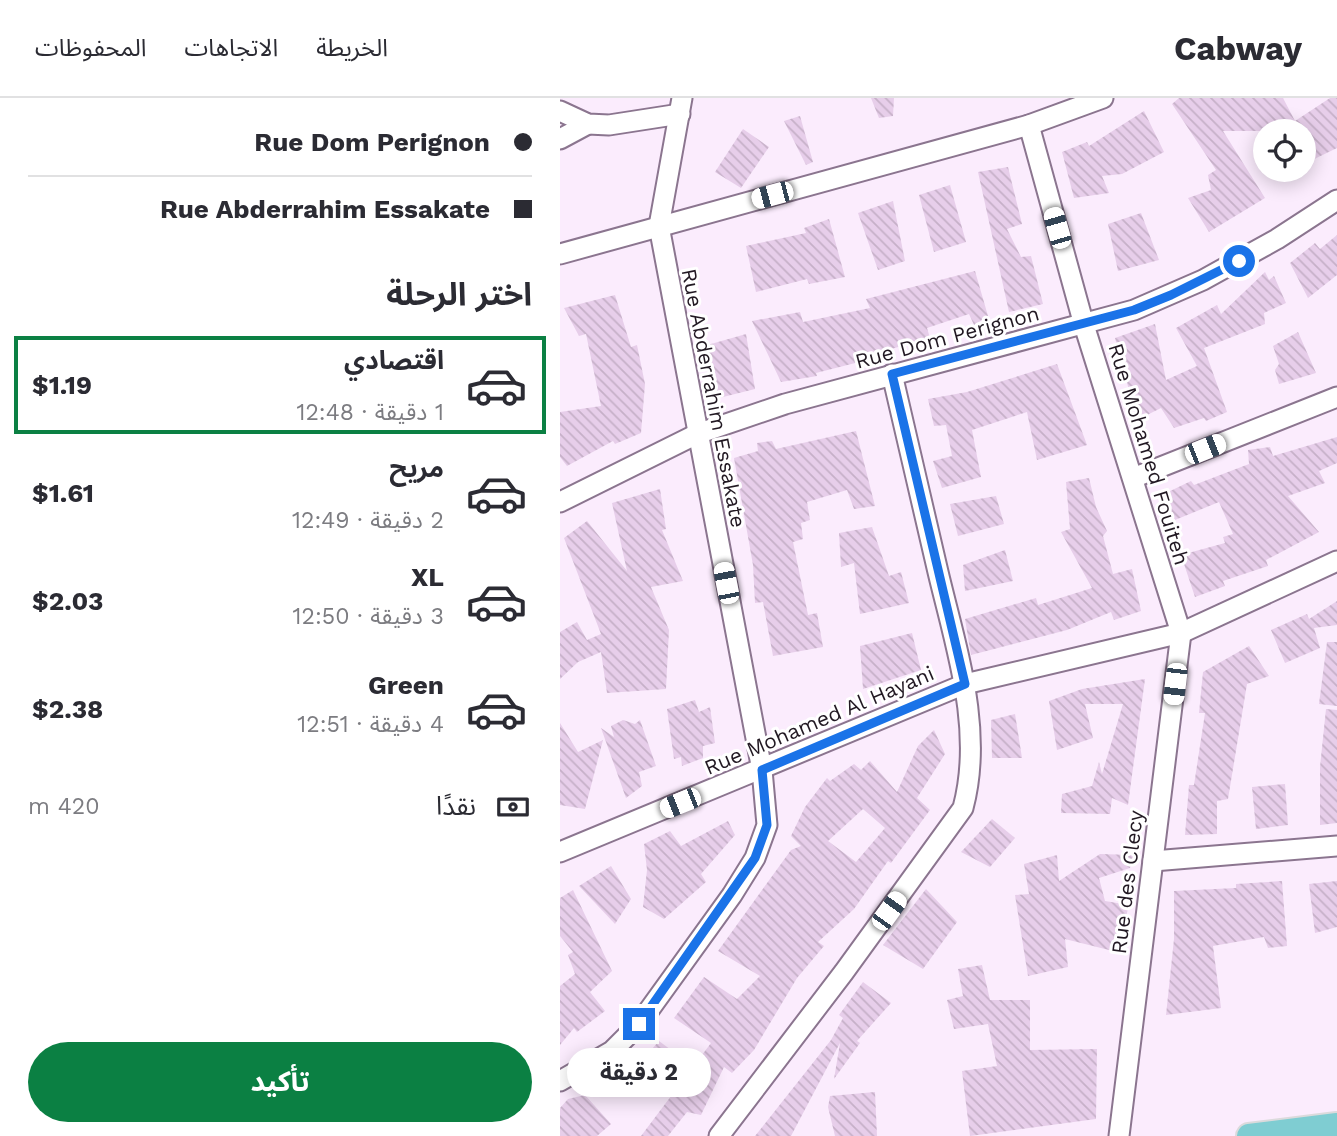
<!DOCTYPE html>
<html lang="ar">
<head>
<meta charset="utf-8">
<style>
	:root { --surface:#fff; --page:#f2f2f3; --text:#2b2b33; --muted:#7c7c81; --line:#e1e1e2; --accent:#0b8043 }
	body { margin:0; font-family:"Work Sans","Noto Sans Arabic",sans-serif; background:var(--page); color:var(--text); direction:rtl; height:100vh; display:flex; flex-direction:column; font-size:26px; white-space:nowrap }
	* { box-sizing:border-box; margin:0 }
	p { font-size:23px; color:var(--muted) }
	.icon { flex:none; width:38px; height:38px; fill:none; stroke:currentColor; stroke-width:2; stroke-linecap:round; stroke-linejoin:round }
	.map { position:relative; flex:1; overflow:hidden; direction:ltr }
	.panel { display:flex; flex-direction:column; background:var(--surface); width:560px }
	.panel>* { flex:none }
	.top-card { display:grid; align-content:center; height:154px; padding:0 28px; background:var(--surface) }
	.tools { position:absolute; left:693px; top:21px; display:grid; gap:14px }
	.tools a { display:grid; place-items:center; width:63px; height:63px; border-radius:50%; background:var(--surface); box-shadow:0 4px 18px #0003; font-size:35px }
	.end { position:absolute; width:32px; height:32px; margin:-16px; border:9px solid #1a73e8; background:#fff; box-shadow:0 0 0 4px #fff }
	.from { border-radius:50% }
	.bubble { position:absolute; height:49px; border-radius:24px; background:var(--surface); box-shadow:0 4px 18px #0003; font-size:23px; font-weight:700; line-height:49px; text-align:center; direction:rtl }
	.car { position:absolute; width:21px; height:42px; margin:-21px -10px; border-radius:9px; box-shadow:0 0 5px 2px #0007; background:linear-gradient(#fff 24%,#345 0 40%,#fff 0 76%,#345 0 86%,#fff 0) }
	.top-card b { display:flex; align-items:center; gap:24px; height:66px; font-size:26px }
	.top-card b+b { border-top:2px solid var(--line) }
	.top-card i { width:18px; height:18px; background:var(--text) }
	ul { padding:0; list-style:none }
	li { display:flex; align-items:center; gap:21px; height:98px; margin:0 14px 10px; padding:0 14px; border:4px solid transparent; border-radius:0px }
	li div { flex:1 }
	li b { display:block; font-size:26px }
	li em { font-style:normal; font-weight:700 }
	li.selected { border-color:var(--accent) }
	li>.icon { width:63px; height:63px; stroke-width:1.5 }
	h2 { padding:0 28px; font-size:32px; line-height:84px }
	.pay { display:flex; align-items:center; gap:18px; height:77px; padding:0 28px; font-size:26px }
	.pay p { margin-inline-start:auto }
	.action { display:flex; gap:14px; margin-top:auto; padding:14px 28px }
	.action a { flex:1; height:80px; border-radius:42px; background:var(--accent); color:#fff; font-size:28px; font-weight:700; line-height:80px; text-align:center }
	header { display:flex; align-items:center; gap:42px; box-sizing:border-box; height:98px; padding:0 35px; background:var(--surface); border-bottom:2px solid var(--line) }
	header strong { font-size:33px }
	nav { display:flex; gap:38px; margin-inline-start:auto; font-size:24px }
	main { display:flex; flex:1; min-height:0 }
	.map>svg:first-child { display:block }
	.building { fill:url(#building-back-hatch); fill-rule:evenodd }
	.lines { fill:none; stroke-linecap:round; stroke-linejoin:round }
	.minor-casing { stroke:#8b758f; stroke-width:23 }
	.major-casing { stroke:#dbdadc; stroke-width:28 }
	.minor { stroke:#fff; stroke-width:19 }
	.major { stroke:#7fcdd2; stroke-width:24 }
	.route { stroke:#1a73e8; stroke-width:9 }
	.labels { text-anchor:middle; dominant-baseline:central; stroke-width:6; stroke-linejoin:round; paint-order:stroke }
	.street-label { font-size:21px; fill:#211822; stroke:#fff }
</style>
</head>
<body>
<header>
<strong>Cabway</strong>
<nav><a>الخريطة</a><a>الاتجاهات</a><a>المحفوظات</a></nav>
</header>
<main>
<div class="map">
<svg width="777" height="1038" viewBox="0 0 777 1038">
	<defs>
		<pattern id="building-back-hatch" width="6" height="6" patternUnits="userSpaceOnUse" patternTransform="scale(1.75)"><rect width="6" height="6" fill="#e7ceea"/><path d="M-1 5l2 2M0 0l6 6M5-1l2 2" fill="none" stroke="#c6b0c8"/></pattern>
	</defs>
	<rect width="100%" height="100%" fill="#fbecfd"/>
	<g class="building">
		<polygon points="311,0 334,0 333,18 319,20"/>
		<polygon points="619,0 723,0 735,23 770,0 777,0 777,50 744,66 744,33 663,33 705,100 649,134 628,100 651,92 648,77 656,72 612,6"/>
		<polygon points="584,13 604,54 562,76 542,78 549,95 514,100 502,54 527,44 529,48"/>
		<polygon points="240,18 253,64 246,67 224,23"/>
		<polygon points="183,31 209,49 181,90 155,74"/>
		<polygon points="448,69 462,126 447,131 461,159 471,158 483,206 449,214 418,74"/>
		<polygon points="390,87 406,144 374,154 359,97"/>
		<polygon points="333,103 345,163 318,172 298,115"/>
		<polygon points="581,115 599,162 558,173 548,126"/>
		<polygon points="269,121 285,179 249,186 247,181 196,194 186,148 246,135 244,130"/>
		<polygon points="777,137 777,177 748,200 730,165 755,145 760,151"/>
		<polygon points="415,173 428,218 414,227 409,216 367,230 370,240 310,257 311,261 256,275 257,278 221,284 192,223 240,214 243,224 310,210 306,201"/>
		<polygon points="705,174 709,182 714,178 726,205 704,215 705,226 644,250 667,314 646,323 644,320 614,330 601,310 577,322 555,240 595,226 606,282 637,268 616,230 657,207 661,216"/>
		<polygon points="55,197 71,249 77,247 85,286 81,335 55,346 53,343 7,368 0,359 0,314 41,308 26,236 19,238 4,210"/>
		<polygon points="738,234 756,275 719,286 715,272 719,266 713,248"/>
		<polygon points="186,236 195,291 155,301 144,248"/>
		<polygon points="497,266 527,347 477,362 467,314 412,332 421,379 382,390 373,363 392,358 386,327 374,328 368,301 407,294"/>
		<polygon points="296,333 315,408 294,411 287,392 247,404 250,422 241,425 243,441 233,444 248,517 257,515 263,549 213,558 203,504 195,505 193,467 174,360 198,353 197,345 212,343 216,351"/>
		<polygon points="777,339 777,365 759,373 765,385 728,398 759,434 706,462 708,468 663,483 665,488 635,499 621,457 665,445 663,439 673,436 659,404 615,422 604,396 631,383 634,387 689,366 688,352 710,349 713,358"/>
		<polygon points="529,380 536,409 547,433 543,438 553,476 572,471 581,513 554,522 551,514 507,532 411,557 405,521 476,500 478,507 532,490 501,434 510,431 506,384"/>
		<polygon points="100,391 106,431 102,432 123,483 91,489 109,532 106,591 47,595 41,554 18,564 0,581 0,534 17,524 27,542 41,536 4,440 27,423 67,473 52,405"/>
		<polygon points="436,398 444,426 398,438 390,406"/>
		<polygon points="312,429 329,478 341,474 349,505 300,516 294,465 281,469 279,435"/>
		<polygon points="445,452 453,483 405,493 403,467"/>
		<polygon points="777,503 777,527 754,530 760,550 725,565 711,532 747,516 749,521"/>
		<polygon points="352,535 361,572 303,591 300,548"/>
		<polygon points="767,544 777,544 777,608 759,606"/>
		<polygon points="689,548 709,578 687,586 668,701 657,703 657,736 625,737 629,687 634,687 645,615 639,615 643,574"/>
		<polygon points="585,581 568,707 552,700 550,716 501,715 502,696 532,688 539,664 542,676 563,606 525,606 533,640 497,652 489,603 522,591"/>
		<polygon points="135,602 139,614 150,609 155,645 143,648 143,660 122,668 121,659 114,661 107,611"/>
		<polygon points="766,611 777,612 777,725 760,727 760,669"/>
		<polygon points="455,616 462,660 432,660 431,622"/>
		<polygon points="63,622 75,626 80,622 96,668 79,674 82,688 66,700 41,630 54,639 51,628"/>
		<polygon points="0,625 18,654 43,642 25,711 0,707"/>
		<path d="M374 632 385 656 357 700 370 712 331 765 328 763 294 811 258 844 264 848 237 880 194 952 172 975 164 969 141 1017 127 1014 108 1038H81L151 945 114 920 144 879 177 901 200 878 158 853 231 752 241 748 231 738 245 709 267 680 270 683 294 666 301 672 310 663 337 694 358 648ZM303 711 325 730 296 764 268 743Z"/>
		<polygon points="725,686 728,727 696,731 692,689"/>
		<polygon points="432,721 455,740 430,769 401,754"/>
		<polygon points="168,723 175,737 141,776 146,784 104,821 83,809 87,772 84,746 110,733 121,748"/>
		<polygon points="540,756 573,757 570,770 539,780 545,803 569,807 557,854 505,841 508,869 468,878 455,797 469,796 464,766 497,757 499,783"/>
		<polygon points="51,768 71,801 55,826 19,788"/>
		<polygon points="722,783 727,848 708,850 704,839 653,848 661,910 606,917 614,841 614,793 676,790 676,786"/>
		<polygon points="777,783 777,829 755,835 749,786"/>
		<polygon points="366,791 397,824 363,871 323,847"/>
		<polygon points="13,792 52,873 30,894 45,913 17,934 14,930 0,947 0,888 15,876 8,857 13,854 0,838 0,800"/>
		<polygon points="422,867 430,902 470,902 470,952 537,951 536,1021 410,1038 402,973 437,968 428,926 394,931 387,902 403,898 398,871"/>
		<polygon points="303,884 331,905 297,943 300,945 274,981 280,945 231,1038 195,1038 271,942 283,920 279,917"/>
		<polygon points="99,943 123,961 81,999 65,982"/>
		<polygon points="315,994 317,1038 275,1038 268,1009 270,998"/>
		<polygon points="25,997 51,1026 37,1038 0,1038 0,1010 8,1001"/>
	</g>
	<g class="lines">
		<defs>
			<g id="minor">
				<polyline points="0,13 28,26 49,27 120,16"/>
				<polyline points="469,27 524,227 621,535 559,1038"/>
				<polyline points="0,41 28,26"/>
				<polyline points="0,156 469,27 543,0"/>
				<polyline points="573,380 777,299"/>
				<polyline points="0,404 137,336 225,306 574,212 643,182 717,141 777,102"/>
				<polyline points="0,754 405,586 621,535 777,463"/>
				<polyline points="593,763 777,748"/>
				<polyline points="0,983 52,953 79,926 172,797 195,760 207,727 202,672 99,128 122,0"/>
				<path d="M159 1038 284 874 403 710C424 632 396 550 378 474 363 408 347 342 332 276"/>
			</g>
			<polyline id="major" points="689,1038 777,1027"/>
		</defs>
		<use href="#minor" class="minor-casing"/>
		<use href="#major" class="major-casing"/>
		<use href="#minor" class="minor"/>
		<use href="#major" class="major"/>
	</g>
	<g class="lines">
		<polyline class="route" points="79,926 195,760 207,727 202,672 405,586 332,276 574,212 611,197 679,163"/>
	</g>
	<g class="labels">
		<g class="street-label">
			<text transform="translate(387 239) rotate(-15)">Rue Dom Perignon</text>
			<text transform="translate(154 300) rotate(79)">Rue Abderrahim Essakate</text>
			<text transform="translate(589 356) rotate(73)">Rue Mohamed Fouiteh</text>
			<text transform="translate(259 622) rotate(-23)">Rue Mohamed Al Hayani</text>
			<text transform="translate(567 784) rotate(-83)">Rue des Clecy</text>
		</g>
	</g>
</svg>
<div class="tools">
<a><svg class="icon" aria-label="locate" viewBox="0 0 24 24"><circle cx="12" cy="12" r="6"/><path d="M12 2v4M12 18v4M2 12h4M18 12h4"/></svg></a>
</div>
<i class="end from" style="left:679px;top:163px"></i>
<i class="end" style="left:79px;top:926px"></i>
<div class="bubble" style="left:7px;top:950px;width:144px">2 دقيقة</div>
<i class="car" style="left:212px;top:97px;rotate:255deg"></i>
<i class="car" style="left:497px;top:130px;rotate:344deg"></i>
<i class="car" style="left:645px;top:351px;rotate:68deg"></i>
<i class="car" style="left:166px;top:485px;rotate:349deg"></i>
<i class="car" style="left:615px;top:586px;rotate:187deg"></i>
<i class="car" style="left:120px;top:705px;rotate:248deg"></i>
<i class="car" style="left:329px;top:813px;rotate:36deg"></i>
</div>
<section class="panel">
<div class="top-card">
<b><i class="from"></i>Rue Dom Perignon</b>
<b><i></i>Rue Abderrahim Essakate</b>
</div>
<h2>اختر الرحلة</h2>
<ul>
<li class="selected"><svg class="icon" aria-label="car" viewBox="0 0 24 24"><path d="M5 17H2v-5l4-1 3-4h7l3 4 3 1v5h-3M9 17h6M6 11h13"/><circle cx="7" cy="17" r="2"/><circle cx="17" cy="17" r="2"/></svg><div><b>اقتصادي</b><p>1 دقيقة · 12:48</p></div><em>$1.19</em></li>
<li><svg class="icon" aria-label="car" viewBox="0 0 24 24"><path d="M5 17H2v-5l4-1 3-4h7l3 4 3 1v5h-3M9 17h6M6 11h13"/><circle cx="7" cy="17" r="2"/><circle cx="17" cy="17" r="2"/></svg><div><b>مريح</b><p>2 دقيقة · 12:49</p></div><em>$1.61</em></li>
<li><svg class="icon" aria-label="car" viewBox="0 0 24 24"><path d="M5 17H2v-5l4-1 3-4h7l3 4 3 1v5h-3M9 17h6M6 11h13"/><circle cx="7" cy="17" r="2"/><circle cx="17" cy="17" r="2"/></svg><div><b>XL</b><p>3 دقيقة · 12:50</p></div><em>$2.03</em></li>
<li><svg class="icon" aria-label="car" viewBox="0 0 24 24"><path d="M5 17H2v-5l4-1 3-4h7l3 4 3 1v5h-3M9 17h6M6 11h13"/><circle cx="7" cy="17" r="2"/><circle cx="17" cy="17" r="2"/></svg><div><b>Green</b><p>4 دقيقة · 12:51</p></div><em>$2.38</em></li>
</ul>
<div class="pay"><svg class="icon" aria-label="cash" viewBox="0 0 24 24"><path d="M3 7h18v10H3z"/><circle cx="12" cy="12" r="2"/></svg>نقدًا<p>420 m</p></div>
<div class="action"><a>تأكيد</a></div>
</section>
</main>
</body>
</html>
